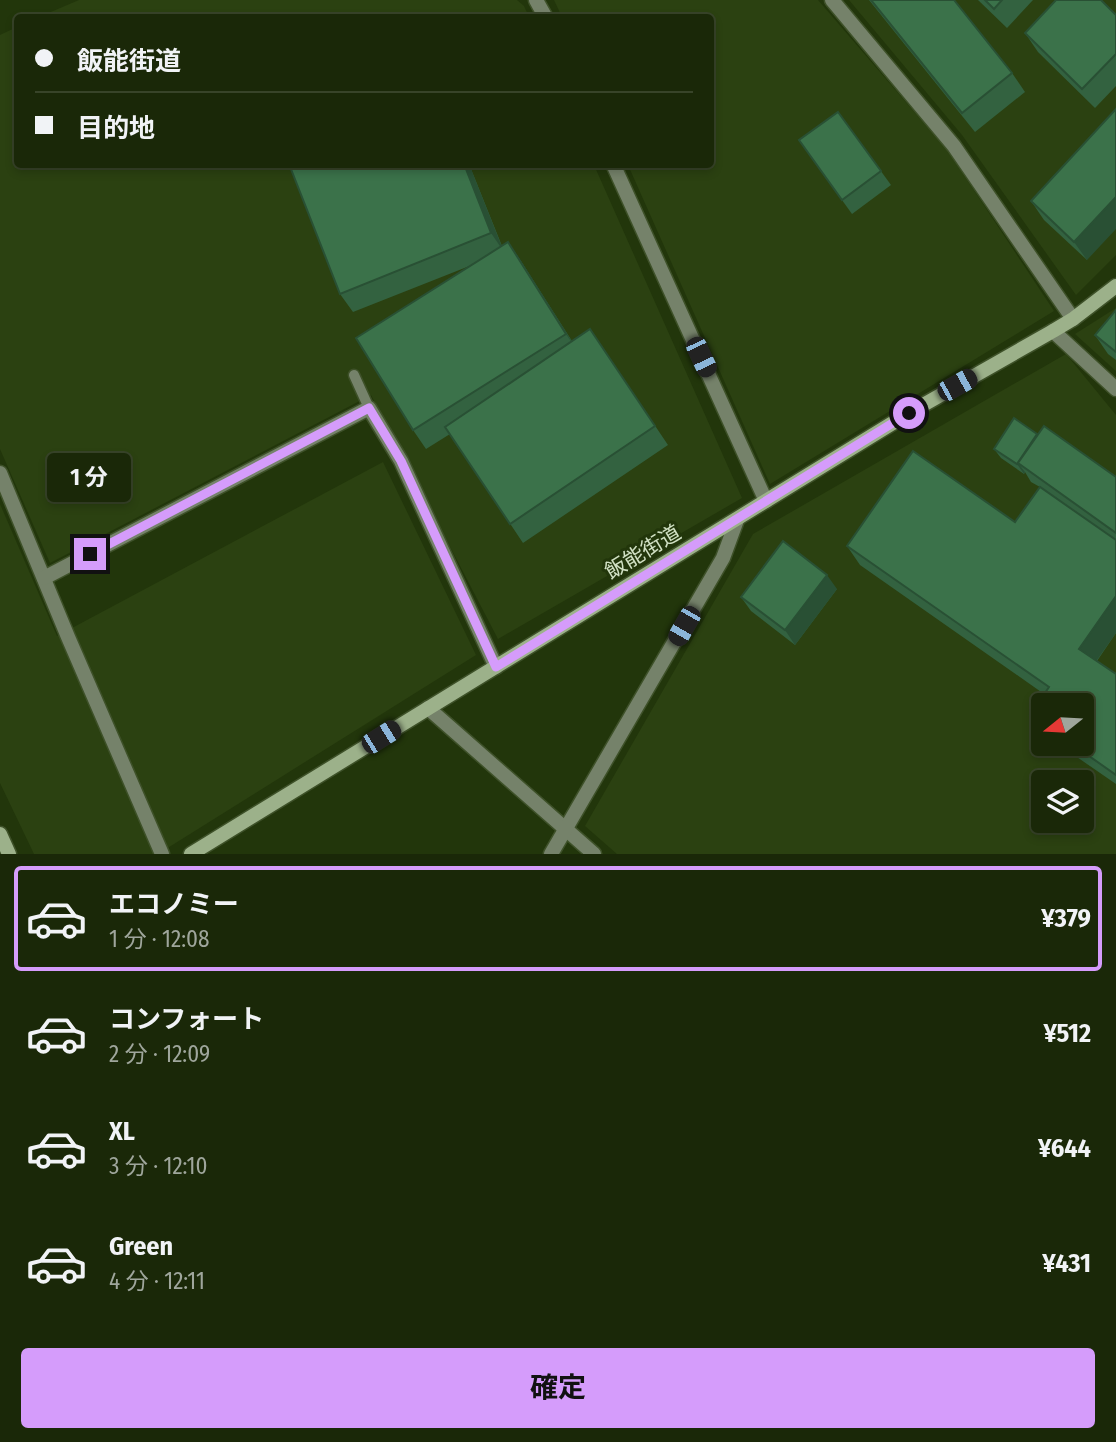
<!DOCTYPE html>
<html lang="ja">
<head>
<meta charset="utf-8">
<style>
	:root { --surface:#1a2808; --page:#233012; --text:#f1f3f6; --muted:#9fa69c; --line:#384429; --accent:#d59cfb }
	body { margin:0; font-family:"Fira Sans Condensed","Noto Sans JP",sans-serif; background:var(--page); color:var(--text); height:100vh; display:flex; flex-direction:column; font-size:26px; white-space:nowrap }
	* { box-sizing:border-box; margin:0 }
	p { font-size:23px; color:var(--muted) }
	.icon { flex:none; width:38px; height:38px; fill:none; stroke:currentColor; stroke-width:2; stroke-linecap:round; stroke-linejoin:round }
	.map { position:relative; height:854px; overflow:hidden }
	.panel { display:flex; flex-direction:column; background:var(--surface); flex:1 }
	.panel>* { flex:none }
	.guide { position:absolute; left:14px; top:14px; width:700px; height:154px; border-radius:7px; box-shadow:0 4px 10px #0003,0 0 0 2px var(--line); display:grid; align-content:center; height:154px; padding:0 21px; background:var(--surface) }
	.needle { width:46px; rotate:252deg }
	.fabs { position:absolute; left:1031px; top:693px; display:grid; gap:14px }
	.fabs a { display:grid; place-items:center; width:63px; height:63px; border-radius:7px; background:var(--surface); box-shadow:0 4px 10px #0003,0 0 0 2px var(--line); font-size:35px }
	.end { position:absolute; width:32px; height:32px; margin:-16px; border:9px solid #d59cfb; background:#111; box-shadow:0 0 0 4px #111 }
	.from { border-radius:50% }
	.bubble { position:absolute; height:49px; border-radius:7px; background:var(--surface); box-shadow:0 4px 10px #0003,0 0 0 2px var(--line); font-size:23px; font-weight:700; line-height:49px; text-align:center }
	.car { position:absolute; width:21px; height:42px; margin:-21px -10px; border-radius:9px; box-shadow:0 0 5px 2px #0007; background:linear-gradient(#222 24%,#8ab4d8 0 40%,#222 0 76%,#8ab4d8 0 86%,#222 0) }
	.guide b { display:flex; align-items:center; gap:24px; height:66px; font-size:26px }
	.guide b+b { border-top:2px solid var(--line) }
	.guide i { width:18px; height:18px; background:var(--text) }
	ul { padding:12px 0 0; list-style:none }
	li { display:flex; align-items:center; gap:21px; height:105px; margin:0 14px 10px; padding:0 7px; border:4px solid transparent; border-radius:7px }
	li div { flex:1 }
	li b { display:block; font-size:26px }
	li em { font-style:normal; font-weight:700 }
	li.selected { border-color:var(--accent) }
	li>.icon { width:63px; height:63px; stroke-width:1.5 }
	.action { display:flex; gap:14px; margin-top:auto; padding:14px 21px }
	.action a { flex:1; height:80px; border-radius:7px; background:var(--accent); color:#111; font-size:28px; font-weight:700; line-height:80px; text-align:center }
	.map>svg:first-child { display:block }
	.built { fill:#2b4111; fill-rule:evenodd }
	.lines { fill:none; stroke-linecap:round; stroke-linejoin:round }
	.lane-casing { stroke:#3e5129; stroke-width:13 }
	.street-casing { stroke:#3e5129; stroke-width:17 }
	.secondary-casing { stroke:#3e5129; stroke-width:17 }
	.lane { stroke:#75826a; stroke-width:10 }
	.street { stroke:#75826a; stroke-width:14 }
	.secondary { stroke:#9cb18a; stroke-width:14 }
	.wall { fill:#336240 }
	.shaded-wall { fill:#295034 }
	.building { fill:#3b724a; stroke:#295034; stroke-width:2 }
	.route { stroke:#d59cfb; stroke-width:9 }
	.labels { text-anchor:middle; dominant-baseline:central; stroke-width:6; stroke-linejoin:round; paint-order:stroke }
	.street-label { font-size:21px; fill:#d1e1c4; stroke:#22360b }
</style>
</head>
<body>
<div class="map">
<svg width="1116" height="854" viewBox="0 0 1116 854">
	<rect width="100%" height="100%" fill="#22360b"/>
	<g class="built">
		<polygon points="79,0 517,0 524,6 529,17 39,17"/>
		<polygon points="554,0 818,0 948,151 1054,311 770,484 628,165 710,164 710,18 562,17"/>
		<polygon points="849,0 1116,0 1116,255 1076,295 962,135"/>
		<polygon points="17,27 18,164 594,165 742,498 498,639 371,395 50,563 0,449 0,35"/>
		<polygon points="1116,308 1116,371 1075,334"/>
		<path d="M1066 354 1116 415V854H617L585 826 753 534ZM1043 705H1082V744H1043ZM1043 782H1082V821H1043Z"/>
		<polygon points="383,462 476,655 158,854 34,854 0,783 0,504 57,636"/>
	</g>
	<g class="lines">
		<defs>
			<polyline id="lane" points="354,375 369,408"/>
			<g id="street">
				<polyline points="536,0 546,18"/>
				<polyline points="832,0 954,146 1073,319"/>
				<polyline points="613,164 766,501"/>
				<polyline points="1053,331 1116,389"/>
				<polyline points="0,473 68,637 162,854"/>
				<polyline points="44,578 369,408 401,461 496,667"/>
				<polyline points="428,708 594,854"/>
				<polyline points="551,854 723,558 737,520"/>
			</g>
			<g id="secondary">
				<polyline points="0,834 9,854"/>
				<polyline points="191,854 909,413 1053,331 1073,319 1116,286"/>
			</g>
		</defs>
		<use href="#lane" class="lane-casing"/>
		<use href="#street" class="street-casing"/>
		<use href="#secondary" class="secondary-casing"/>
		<use href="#lane" class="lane"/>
		<use href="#street" class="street"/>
		<use href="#secondary" class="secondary"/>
	</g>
	<g class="wall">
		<polygon points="869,0 954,0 1012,73 1025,92 975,132"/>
		<polygon points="978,0 1033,0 1007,28"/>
		<polygon points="1116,15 1116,86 1095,108 1038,52 1025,33"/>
		<polygon points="1116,109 1087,260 1044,220 1031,201"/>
		<polygon points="838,112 891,185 852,214 799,140"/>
		<polygon points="289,164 469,164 502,246 508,242 521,261 572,341 590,329 668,445 523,543 450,434 426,449 413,430 472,265 353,312 340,294"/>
		<polygon points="1116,310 1116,360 1108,354 1095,335"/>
		<polygon points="1037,434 1116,477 1116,633 1097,661 1116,674 1116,784 1058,744 1082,744 1043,705 1043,733 1030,715 1044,694 860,565 847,546 1015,522 1040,487 1031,482 1025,472 1024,474 1001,458 994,449"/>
		<polygon points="837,589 795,645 751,611 741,597"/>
	</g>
	<g class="shaded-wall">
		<polygon points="464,164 469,164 504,252 491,233"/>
		<polygon points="1116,197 1116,229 1087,260 1074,242"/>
		<polygon points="508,242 521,261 579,353 566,334"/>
		<polygon points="1037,434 1044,444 1018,463 1025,472 1024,474 1017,464"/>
		<polygon points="827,575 837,589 795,645 785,630"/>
		<polygon points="1116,596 1116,633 1092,667 1079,649"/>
	</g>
	<g class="building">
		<polygon points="871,0 954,0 1012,73 962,113"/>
		<polygon points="985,0 1002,0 994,9"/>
		<polygon points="1056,0 1101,0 1116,15 1116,54 1082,89 1025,33"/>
		<polygon points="1116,109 1116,197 1074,242 1031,201"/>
		<polygon points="838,112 881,171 842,200 799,140"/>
		<polygon points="289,164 464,164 491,233 340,294"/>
		<polygon points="508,242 566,334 413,430 356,338"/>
		<polygon points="1116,310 1116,352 1095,335"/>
		<polygon points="590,329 655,426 510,524 445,427"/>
		<polygon points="1014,418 1037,434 1017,464 994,449"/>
		<polygon points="1044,426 1116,477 1116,533 1018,463"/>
		<polygon points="913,451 1015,522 1040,487 1116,540 1116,596 1079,649 1116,674 1116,775 1072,744 1082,744 1082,705 1043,705 1043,724 1030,715 1049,687 847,546"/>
		<polygon points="783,541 827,575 785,630 741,597"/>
	</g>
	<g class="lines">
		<polyline class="route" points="90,554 369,408 401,461 496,667 909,413"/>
	</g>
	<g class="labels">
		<g class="street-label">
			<text transform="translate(643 552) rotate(-31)">飯能街道</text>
		</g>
	</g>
</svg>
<div class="fabs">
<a><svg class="needle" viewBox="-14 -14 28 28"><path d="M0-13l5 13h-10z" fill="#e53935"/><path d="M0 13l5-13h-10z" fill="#9fa69c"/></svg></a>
<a><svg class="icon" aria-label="layers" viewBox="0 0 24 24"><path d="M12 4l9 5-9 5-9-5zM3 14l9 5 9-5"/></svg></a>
</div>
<i class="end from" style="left:909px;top:413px"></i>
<i class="end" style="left:90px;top:554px"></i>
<div class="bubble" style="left:47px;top:453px;width:84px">1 分</div>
<i class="car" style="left:701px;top:357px;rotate:155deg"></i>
<i class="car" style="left:957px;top:385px;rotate:61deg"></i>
<i class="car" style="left:684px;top:626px;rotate:210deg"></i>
<i class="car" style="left:381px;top:737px;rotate:58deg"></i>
<div class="guide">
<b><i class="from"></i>飯能街道</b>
<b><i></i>目的地</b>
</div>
</div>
<section class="panel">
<ul>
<li class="selected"><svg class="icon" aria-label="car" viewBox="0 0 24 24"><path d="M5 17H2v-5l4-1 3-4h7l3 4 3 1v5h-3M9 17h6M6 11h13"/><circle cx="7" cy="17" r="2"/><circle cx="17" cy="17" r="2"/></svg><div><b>エコノミー</b><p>1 分 · 12:08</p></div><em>¥379</em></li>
<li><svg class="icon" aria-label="car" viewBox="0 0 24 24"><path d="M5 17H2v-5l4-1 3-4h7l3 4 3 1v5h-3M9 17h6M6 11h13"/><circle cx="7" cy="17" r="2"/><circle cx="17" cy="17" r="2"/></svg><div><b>コンフォート</b><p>2 分 · 12:09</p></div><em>¥512</em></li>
<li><svg class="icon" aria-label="car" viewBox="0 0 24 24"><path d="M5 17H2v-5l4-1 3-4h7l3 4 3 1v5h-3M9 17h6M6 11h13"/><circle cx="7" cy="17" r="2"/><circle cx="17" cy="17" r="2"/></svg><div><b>XL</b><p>3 分 · 12:10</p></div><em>¥644</em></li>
<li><svg class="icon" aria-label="car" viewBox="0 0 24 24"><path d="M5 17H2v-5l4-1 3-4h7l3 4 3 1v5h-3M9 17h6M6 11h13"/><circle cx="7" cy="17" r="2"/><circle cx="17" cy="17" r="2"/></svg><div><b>Green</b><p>4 分 · 12:11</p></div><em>¥431</em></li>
</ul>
<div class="action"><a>確定</a></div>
</section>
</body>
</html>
